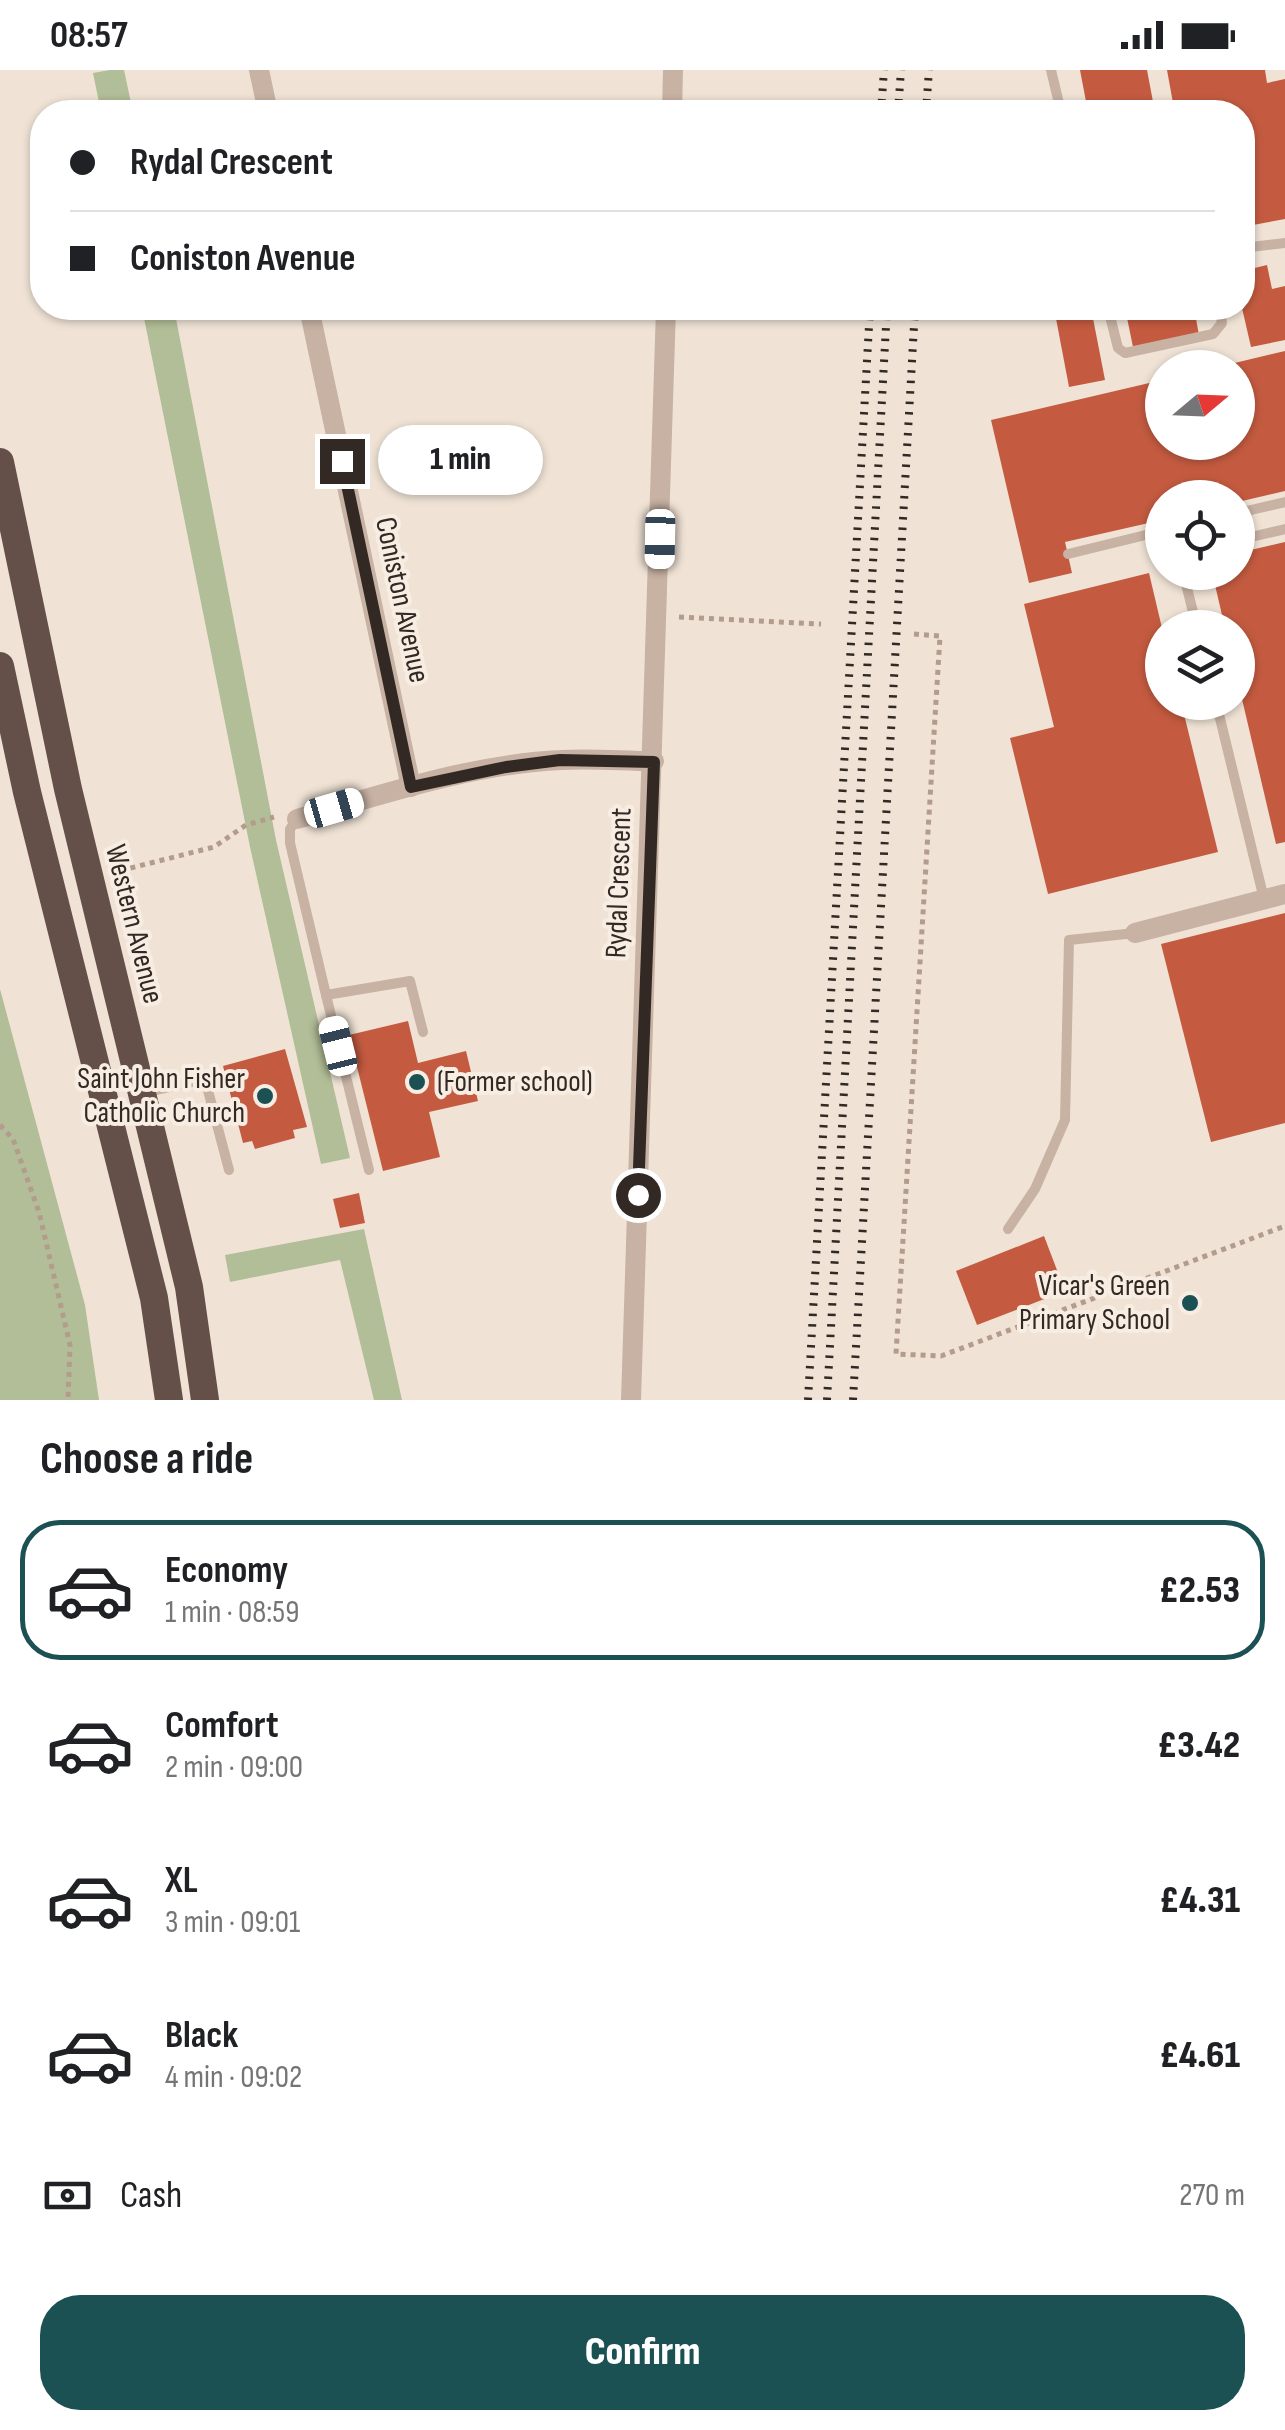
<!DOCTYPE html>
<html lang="en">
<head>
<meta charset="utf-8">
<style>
	:root { --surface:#fff; --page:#f2f2f2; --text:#202124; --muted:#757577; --line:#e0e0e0; --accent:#1b5153 }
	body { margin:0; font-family:"Sofia Sans Condensed",sans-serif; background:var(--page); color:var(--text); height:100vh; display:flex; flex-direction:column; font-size:38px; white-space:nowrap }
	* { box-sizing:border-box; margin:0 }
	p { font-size:32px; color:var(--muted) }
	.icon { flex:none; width:55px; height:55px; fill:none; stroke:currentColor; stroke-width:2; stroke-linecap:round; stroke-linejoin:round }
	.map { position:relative; height:1330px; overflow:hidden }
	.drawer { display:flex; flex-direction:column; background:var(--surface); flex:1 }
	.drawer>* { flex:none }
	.top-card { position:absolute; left:30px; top:30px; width:1225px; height:220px; border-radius:40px; box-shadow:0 2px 8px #0004; display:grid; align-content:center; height:220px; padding:0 40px; background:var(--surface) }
	.needle { width:65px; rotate:71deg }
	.fabs { position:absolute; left:1145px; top:280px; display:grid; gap:20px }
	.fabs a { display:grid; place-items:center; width:110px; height:110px; border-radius:50%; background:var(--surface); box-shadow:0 2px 8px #0004; font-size:50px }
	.end { position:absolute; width:45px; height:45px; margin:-22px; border:12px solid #322925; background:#fff; box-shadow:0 0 0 5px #fff }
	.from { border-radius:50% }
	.bubble { position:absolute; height:70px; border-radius:35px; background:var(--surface); box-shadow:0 2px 8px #0004; font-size:32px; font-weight:800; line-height:70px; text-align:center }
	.car { position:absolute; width:30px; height:60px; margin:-30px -15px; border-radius:12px; box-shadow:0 0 8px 2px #0007; background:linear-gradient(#fff 24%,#345 0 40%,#fff 0 76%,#345 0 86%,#fff 0) }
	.top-card b { display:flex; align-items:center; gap:35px; height:95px; font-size:38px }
	.top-card b+b { border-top:2px solid var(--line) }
	.top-card i { width:25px; height:25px; background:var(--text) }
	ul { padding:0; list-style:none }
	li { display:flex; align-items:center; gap:30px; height:140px; margin:0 20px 15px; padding:0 20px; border:5px solid transparent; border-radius:40px }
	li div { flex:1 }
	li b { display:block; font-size:38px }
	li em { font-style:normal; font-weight:800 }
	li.current { border-color:var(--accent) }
	li>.icon { width:90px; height:90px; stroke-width:1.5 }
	h2 { padding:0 40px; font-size:45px; line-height:120px }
	.pay { display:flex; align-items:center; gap:25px; height:110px; padding:0 40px; font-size:38px }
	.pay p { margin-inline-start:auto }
	.action { display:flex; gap:20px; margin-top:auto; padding:20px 40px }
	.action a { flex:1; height:115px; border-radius:40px; background:var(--accent); color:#fff; font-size:40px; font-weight:800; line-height:115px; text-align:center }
	.status { display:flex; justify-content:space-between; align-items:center; height:70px; padding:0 50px; background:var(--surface); direction:ltr }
	.status svg { height:28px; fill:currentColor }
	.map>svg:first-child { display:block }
	.green { fill:#b2be97 }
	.building { fill:#c45b40 }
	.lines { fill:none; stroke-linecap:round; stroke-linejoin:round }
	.path { stroke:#b39c8d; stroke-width:5; stroke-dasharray:5 5; stroke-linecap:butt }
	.service { stroke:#c7b2a3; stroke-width:10 }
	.minor { stroke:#c7b2a3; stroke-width:20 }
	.trunk { stroke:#645049; stroke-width:28 }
	.rail { stroke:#322925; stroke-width:8; stroke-dasharray:2.5 8; stroke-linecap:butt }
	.route { stroke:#322925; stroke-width:12 }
	.poi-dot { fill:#1b5153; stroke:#f8ede2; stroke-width:4 }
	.labels { text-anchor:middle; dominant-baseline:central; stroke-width:8; stroke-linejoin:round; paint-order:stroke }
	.street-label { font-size:30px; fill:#322925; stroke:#f8ede2 }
	.poi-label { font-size:30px; fill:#322925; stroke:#f8ede2; text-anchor:end }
</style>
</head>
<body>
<div class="status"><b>08:57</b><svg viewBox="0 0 49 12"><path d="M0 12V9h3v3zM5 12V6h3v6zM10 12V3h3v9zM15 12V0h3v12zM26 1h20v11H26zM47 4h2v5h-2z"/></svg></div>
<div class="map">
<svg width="1285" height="1330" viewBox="0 0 1285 1330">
	<rect width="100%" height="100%" fill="#f0e3d6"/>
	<g class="green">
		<polygon points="110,0 124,0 133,42 101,42 93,3"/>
		<polygon points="142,238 174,238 276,770 350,1088 321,1094 250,777"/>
		<polygon points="0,919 85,1235 99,1330 0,1330"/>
		<polygon points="364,1159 402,1330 374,1330 340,1190 230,1212 225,1185"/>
	</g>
	<g class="building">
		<polygon points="1080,0 1147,0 1154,37 1173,33 1167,0 1265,0 1267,13 1285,9 1285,149 1242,157 1242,42 1088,42"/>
		<polygon points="1267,195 1272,219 1285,216 1285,270 1251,277 1242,238 1242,201"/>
		<polygon points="1054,238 1091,238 1105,310 1069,317"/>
		<polygon points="1125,238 1194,238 1199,265 1133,277"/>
		<polygon points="1285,281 1285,421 1238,432 1238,428 1162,428 1162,450 1065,472 1072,503 1029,513 991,350 1162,310 1162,372 1238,372 1238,298 1222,296"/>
		<polygon points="1285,472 1285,772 1276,774 1238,612 1238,558 1225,558 1212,502 1238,502 1238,483"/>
		<polygon points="1149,503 1162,558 1162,632 1181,632 1218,782 1048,824 1010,668 1054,657 1024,534"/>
		<polygon points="1285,843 1285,1053 1211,1072 1161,874"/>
		<polygon points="408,951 418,993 466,981 478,1031 429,1042 440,1087 383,1101 349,965"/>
		<polygon points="285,979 307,1057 293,1060 295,1068 255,1079 252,1071 243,1073 223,996"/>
		<polygon points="359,1123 365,1153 340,1158 333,1129"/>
		<polygon points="1044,1166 1065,1221 977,1255 956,1201"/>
	</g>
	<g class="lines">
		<g class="path">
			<polyline points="679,547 821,554"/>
			<polyline points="914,564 940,566 896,1284 941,1286 1285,1156"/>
			<polyline points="111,803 214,777 246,755 274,747"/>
			<polyline points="0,1055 13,1069 39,1142 70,1275 68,1330"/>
		</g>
		<g class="service">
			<polyline points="1051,0 1061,42"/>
			<polyline points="1242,178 1285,173"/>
			<polyline points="1108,238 1118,278 1125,283 1213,264 1222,253 1219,238"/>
			<polyline points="1238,443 1285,432"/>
			<polyline points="1238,470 1285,459"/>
			<polyline points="1068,484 1162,461"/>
			<polyline points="1183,502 1197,558"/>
			<polyline points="1216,632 1264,829"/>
			<polyline points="297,749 290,759 290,773 326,925 410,911 423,962"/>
			<polyline points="326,925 369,1100"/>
			<polyline points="142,1023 205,1009 229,1100"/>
			<polyline points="1008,1159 1035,1119 1065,1050 1069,870 1135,863"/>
		</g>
		<g class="minor">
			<polyline points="259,0 268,42"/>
			<polyline points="672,42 673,0"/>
			<polyline points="309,238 411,717"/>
			<path d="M297 749C382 725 471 694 561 690 591 688 623 691 654 691"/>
			<polyline points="1135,863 1285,824"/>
			<polyline points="631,1330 666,238"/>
		</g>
		<g class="trunk">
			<polyline points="0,392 68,719 189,1217 205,1330"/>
			<polyline points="0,596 27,722 154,1228 169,1330"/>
		</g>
		<g class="rail">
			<polyline points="881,42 884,0"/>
			<polyline points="898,42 901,0"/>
			<polyline points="926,42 929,0"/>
			<polyline points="808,1330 870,238"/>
			<polyline points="827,1330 887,238"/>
			<polyline points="853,1330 915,238"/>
		</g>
	</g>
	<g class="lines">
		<polyline class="route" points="342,391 411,717 506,697 560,690 654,692 638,1125"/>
	</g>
	<g class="poi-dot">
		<circle cx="417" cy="1012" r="10"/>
		<circle cx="265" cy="1026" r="10"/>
		<circle cx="1190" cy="1233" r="10"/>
	</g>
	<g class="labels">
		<g class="street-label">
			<text transform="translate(402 530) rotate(78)">Coniston Avenue</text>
			<text transform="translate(619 813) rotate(-88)">Rydal Crescent</text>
			<text transform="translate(134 854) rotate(76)">Western Avenue</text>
		</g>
		<g class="poi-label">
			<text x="245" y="1009">Saint John Fisher<tspan x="245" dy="34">Catholic Church</tspan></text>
			<text x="437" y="1012" text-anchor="start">(Former school)</text>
			<text x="1170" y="1216">Vicar's Green<tspan x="1170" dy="34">Primary School</tspan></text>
		</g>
	</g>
</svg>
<div class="fabs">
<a><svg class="needle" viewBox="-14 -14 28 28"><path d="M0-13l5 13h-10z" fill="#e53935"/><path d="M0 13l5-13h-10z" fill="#757577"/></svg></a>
<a><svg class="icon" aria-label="locate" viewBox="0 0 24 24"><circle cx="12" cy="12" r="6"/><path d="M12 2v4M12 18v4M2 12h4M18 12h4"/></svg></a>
<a><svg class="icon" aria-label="layers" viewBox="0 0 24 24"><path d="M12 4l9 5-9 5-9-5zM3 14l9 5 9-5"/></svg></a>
</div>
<i class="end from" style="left:638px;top:1125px"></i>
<i class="end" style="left:342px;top:391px"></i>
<div class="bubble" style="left:378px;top:355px;width:165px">1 min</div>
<i class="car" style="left:660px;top:469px;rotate:181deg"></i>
<i class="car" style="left:334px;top:738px;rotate:74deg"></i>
<i class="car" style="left:338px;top:976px;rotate:346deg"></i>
<div class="top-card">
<b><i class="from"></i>Rydal Crescent</b>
<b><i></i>Coniston Avenue</b>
</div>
</div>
<section class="drawer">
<h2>Choose a ride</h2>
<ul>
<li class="current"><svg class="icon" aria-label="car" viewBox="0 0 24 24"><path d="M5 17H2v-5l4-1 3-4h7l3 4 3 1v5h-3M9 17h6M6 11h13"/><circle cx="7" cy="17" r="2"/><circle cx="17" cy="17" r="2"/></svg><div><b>Economy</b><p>1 min · 08:59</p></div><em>£2.53</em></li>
<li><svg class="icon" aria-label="car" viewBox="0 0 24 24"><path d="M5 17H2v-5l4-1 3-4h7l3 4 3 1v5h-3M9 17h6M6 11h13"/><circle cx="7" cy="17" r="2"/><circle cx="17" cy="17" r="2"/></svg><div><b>Comfort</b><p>2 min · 09:00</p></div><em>£3.42</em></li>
<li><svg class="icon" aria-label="car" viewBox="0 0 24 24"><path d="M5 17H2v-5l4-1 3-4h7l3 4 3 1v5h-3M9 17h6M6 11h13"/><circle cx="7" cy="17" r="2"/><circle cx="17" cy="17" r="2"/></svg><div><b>XL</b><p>3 min · 09:01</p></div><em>£4.31</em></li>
<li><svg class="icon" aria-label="car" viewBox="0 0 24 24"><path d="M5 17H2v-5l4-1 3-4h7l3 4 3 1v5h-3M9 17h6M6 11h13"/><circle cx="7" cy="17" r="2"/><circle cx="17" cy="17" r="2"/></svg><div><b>Black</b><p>4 min · 09:02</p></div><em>£4.61</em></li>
</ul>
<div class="pay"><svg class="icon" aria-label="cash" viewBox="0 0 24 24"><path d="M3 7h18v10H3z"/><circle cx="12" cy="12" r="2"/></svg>Cash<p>270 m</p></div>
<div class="action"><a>Confirm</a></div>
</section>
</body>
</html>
